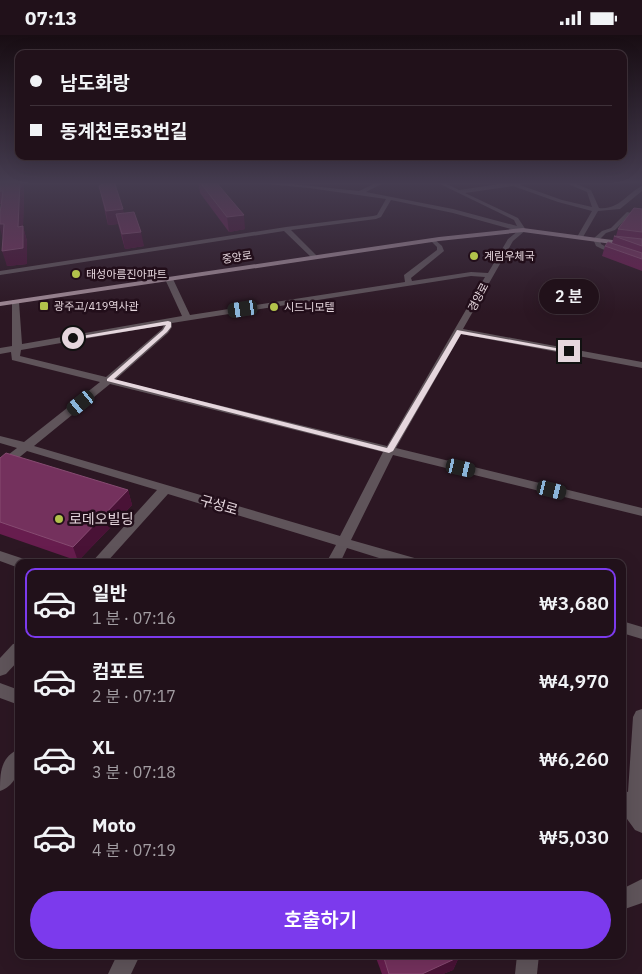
<!DOCTYPE html>
<html lang="ko">
<head>
<meta charset="utf-8">
<style>
	:root { --surface:#21111a; --page:#291a23; --text:#f1f3f6; --muted:#a29da2; --line:#3e3139; --accent:#7c3aed }
	body { margin:0; font-family:"IBM Plex Sans","Noto Sans KR",sans-serif; background:var(--page); color:var(--text); height:100vh; display:flex; flex-direction:column; font-size:19px; white-space:nowrap }
	* { box-sizing:border-box; margin:0 }
	p { font-size:16px; color:var(--muted) }
	.icon { flex:none; width:28px; height:28px; fill:none; stroke:currentColor; stroke-width:2; stroke-linecap:round; stroke-linejoin:round }
	.map { position:relative; flex:1; overflow:hidden }
	.sheet { position:absolute; left:15px; top:524px; width:611px; height:400px; display:flex; flex-direction:column; background:var(--surface); border-radius:10px; box-shadow:0 5px 20px #0002,0 0 0 1px var(--line) }
	.sheet>* { flex:none }
	.top-card { position:absolute; left:15px; top:15px; width:612px; height:110px; border-radius:10px; box-shadow:0 5px 20px #0002,0 0 0 1px var(--line); display:grid; align-content:center; height:110px; padding:0 15px; background:var(--surface) }
	.end { position:absolute; width:22px; height:22px; margin:-11px; border:6px solid #e5d6dd; background:#111; box-shadow:0 0 0 2px #111 }
	.from { border-radius:50% }
	.bubble { position:absolute; height:35px; border-radius:18px; background:var(--surface); box-shadow:0 5px 20px #0002,0 0 0 1px var(--line); font-size:16px; font-weight:600; line-height:35px; text-align:center }
	.car { position:absolute; width:15px; height:30px; margin:-15px -8px; border-radius:6px; box-shadow:0 0 4px 1px #0007; background:linear-gradient(#222 24%,#8ab4d8 0 40%,#222 0 76%,#8ab4d8 0 86%,#222 0) }
	.top-card b { display:flex; align-items:center; gap:18px; height:48px; font-size:19px }
	.top-card b+b { border-top:1px solid var(--line) }
	.top-card i { width:12px; height:12px; background:var(--text) }
	ul { padding:9px 0 0; list-style:none }
	li { display:flex; align-items:center; gap:15px; height:70px; margin:0 10px 8px; padding:0 5px; border:2px solid transparent; border-radius:10px }
	li div { flex:1 }
	li b { display:block; font-size:19px }
	li em { font-style:normal; font-weight:600 }
	li.selected { border-color:var(--accent) }
	li>.icon { width:45px; height:45px; stroke-width:1.5 }
	.primary-button { display:flex; gap:10px; margin-top:auto; padding:10px 15px }
	.primary-button a { flex:1; height:58px; border-radius:30px; background:var(--accent); color:#fff; font-size:20px; font-weight:600; line-height:58px; text-align:center }
	.status { display:flex; justify-content:space-between; align-items:center; height:35px; padding:0 25px; background:var(--surface); direction:ltr }
	.status svg { height:14px; fill:currentColor }
	.map>svg:first-child { display:block }
	.lines { fill:none; stroke-linecap:round; stroke-linejoin:round }
	.minor { fill:#5f545a; fill-rule:evenodd }
	.major { fill:#a08995; fill-rule:evenodd }
	.wall { fill:#671d4e }
	.shaded-wall { fill:#491236 }
	.building { fill:#74315d; stroke:#864b71 }
	.route { fill:#e5d6dd }
	.poi-dot { fill:#b2c24b; stroke:#220e1a; stroke-width:2 }
	.labels { text-anchor:middle; dominant-baseline:central; stroke-width:5; stroke-linejoin:round; paint-order:stroke }
	.far-poi-label { font-size:11px; fill:#e5d6dd; stroke:#220e1a; text-anchor:start }
	.far-street-label { font-size:11px; fill:#e5d6dd; stroke:#220e1a }
	.street-label { font-size:14px; fill:#e5d6dd; stroke:#220e1a }
	.poi-label { font-size:14px; fill:#e5d6dd; stroke:#220e1a; text-anchor:start }
</style>
</head>
<body>
<div class="status"><b>07:13</b><svg viewBox="0 0 49 12"><path d="M0 12V9h3v3zM5 12V6h3v6zM10 12V3h3v9zM15 12V0h3v12zM26 1h20v11H26zM47 4h2v5h-2z"/></svg></div>
<div class="map">
<svg width="642" height="939" viewBox="0 0 642 939">
	<rect width="100%" height="100%" fill="#2c1723"/>
	<g class="lines">
		<g class="minor">
			<path d="M235 146 273 147 359 156 380 146H387L366 157 453 174 517 191 514 185 434 146H441L459 155 506 148 504 146H535L520 150 562 165 592 172 587 157 561 146H569L591 155 599 173C619 175 626 159 642 151V156L620 174 598 176 583 202 580 204 577 202 592 176 558 167 513 151 465 158 518 183 526 195 513 206 463 294 642 327V333L461 299 396 413 642 473V481L393 420 351 505 418 524 420 528H395L347 513 340 528H326L336 510 168 459 106 528H91L157 455 27 416 4 435 0 436V426L17 413 0 408V401L24 407 100 347 12 325 11 317 0 319V313L12 311V265L19 267 22 309 182 281 165 244 169 242 173 244 190 280 405 247 404 240 437 215V212L430 205 433 203 442 211 444 216 411 243 412 246 471 237 488 238 508 204 518 196 453 178 391 165 381 182 376 184 291 195 316 220 317 222 313 224 284 196 0 240V236L286 192 373 181 377 180 386 164 309 153ZM471 241 485 242 387 411 115 345 168 298 172 292V288ZM164 290 162 294 106 342 20 321 21 315ZM110 349 383 417 340 501 34 411Z"/>
			<polygon points="627,177 632,178 615,195 606,198 600,204 601,209 606,212 642,224 642,228 602,214 596,211 593,204 602,196 611,193"/>
			<polygon points="0,516 24,524 26,528 19,528 19,533 0,526"/>
			<polygon points="622,586 642,592 642,604 622,598"/>
			<polygon points="19,608 19,625 6,639 0,641 0,623 13,609"/>
			<polygon points="0,648 19,655 19,670 0,663"/>
			<polygon points="642,674 642,798 635,795 622,777 622,755 628,757 633,682 636,676"/>
			<path d="M19 714C19 732 19 749 0 756 0 739 0 722 19 714Z"/>
			<polygon points="642,844 642,868 622,875 622,854"/>
			<polygon points="117,920 140,920 131,939 108,939"/>
			<polygon points="517,920 539,920 537,939 515,939"/>
		</g>
		<polygon class="major" points="523,193 642,209 642,213 523,197 439,206 0,271 0,267 439,202"/>
	</g>
	<g class="wall">
		<polygon points="24,146 24,150 23,192 27,206 27,229 7,231 3,203 1,169 0,169 0,147"/>
		<polygon points="198,146 215,146 245,194 229,197 200,158"/>
		<polygon points="99,151 124,178 144,211 125,214 118,189 108,190"/>
		<polygon points="642,174 642,236 602,221 605,211 612,208 614,201 616,201 618,194"/>
		<polygon points="0,423 128,455 132,470 78,526 0,499"/>
		<polygon points="375,920 458,920 459,922 453,935 443,939 382,939"/>
	</g>
	<g class="shaded-wall">
		<polygon points="20,146 24,146 24,150 23,192 27,206 27,229 7,231 2,216 18,192"/>
		<polygon points="123,174 126,188 116,179 118,189 108,190 106,176"/>
		<polygon points="244,180 245,194 229,197 227,182"/>
		<polygon points="0,189 4,189 3,204 0,193"/>
		<polygon points="141,197 144,211 125,214 122,199"/>
		<polygon points="128,455 132,470 78,526 73,512"/>
		<polygon points="459,922 453,935 443,939 422,939"/>
	</g>
	<g class="building">
		<polygon points="20,146 18,192 23,191 23,213 2,216 4,189 0,189 0,178 3,156 0,156 0,147"/>
		<polygon points="107,146 114,146 123,174 106,176 99,151"/>
		<polygon points="199,146 215,146 244,180 227,182"/>
		<polygon points="634,173 642,174 642,197 618,194"/>
		<polygon points="134,177 141,197 122,199 116,179"/>
		<polygon points="614,201 642,204 642,211"/>
		<polygon points="608,207 642,218 642,224 605,211"/>
		<polygon points="6,418 128,455 73,512 0,487 0,423"/>
		<polygon points="383,920 458,920 459,922 422,939 389,939"/>
	</g>
	<linearGradient id="sky" x2="0" y2="1"><stop stop-color="#180d13"/><stop offset="0.53" stop-color="#453c50"/><stop offset="1" stop-color="#453c50" stop-opacity="0"/></linearGradient>
	<rect width="642" height="278" fill="url(#sky)"/>
	<polygon class="route" points="168,286 171,287 171,292 167,297 114,344 387,413 457,295 572,316 569,318 461,299 393,416 389,418 107,346 107,344 163,295 166,290 73,305 70,303"/>
	<g class="poi-dot">
		<circle cx="474" cy="221" r="5"/>
		<circle cx="76" cy="239" r="5"/>
		<rect x="39" y="266" width="10" height="10" rx="2.5"/>
		<circle cx="274" cy="272" r="5"/>
		<circle cx="59" cy="484" r="5"/>
	</g>
	<g class="labels">
		<g class="far-poi-label">
			<text x="484" y="221">계림우체국</text>
			<text x="86" y="239">태성아름진아파트</text>
			<text x="54" y="271">광주고/419역사관</text>
			<text x="284" y="272">시드니모텔</text>
		</g>
		<g class="far-street-label">
			<text transform="translate(237 222) rotate(-9)">중앙로</text>
			<text transform="translate(478 262) rotate(-62)">경양로</text>
		</g>
		<g class="street-label">
			<text transform="translate(219 470) rotate(16)">구성로</text>
		</g>
		<g class="poi-label">
			<text x="69" y="484">로데오빌딩</text>
		</g>
	</g>
</svg>
<i class="end from" style="left:73px;top:303px"></i>
<i class="end" style="left:569px;top:316px"></i>
<div class="bubble" style="left:539px;top:244px;width:60px">2 분</div>
<i class="car" style="left:243px;top:274px;rotate:261deg"></i>
<i class="car" style="left:81px;top:368px;rotate:231deg"></i>
<i class="car" style="left:461px;top:433px;rotate:103deg"></i>
<i class="car" style="left:552px;top:455px;rotate:104deg"></i>
<div class="top-card">
<b><i class="from"></i>남도화랑</b>
<b><i></i>동계천로53번길</b>
</div>
<section class="sheet">
<ul>
<li class="selected"><svg class="icon" aria-label="car" viewBox="0 0 24 24"><path d="M5 17H2v-5l4-1 3-4h7l3 4 3 1v5h-3M9 17h6M6 11h13"/><circle cx="7" cy="17" r="2"/><circle cx="17" cy="17" r="2"/></svg><div><b>일반</b><p>1 분 · 07:16</p></div><em>₩3,680</em></li>
<li><svg class="icon" aria-label="car" viewBox="0 0 24 24"><path d="M5 17H2v-5l4-1 3-4h7l3 4 3 1v5h-3M9 17h6M6 11h13"/><circle cx="7" cy="17" r="2"/><circle cx="17" cy="17" r="2"/></svg><div><b>컴포트</b><p>2 분 · 07:17</p></div><em>₩4,970</em></li>
<li><svg class="icon" aria-label="car" viewBox="0 0 24 24"><path d="M5 17H2v-5l4-1 3-4h7l3 4 3 1v5h-3M9 17h6M6 11h13"/><circle cx="7" cy="17" r="2"/><circle cx="17" cy="17" r="2"/></svg><div><b>XL</b><p>3 분 · 07:18</p></div><em>₩6,260</em></li>
<li><svg class="icon" aria-label="car" viewBox="0 0 24 24"><path d="M5 17H2v-5l4-1 3-4h7l3 4 3 1v5h-3M9 17h6M6 11h13"/><circle cx="7" cy="17" r="2"/><circle cx="17" cy="17" r="2"/></svg><div><b>Moto</b><p>4 분 · 07:19</p></div><em>₩5,030</em></li>
</ul>
<div class="primary-button"><a>호출하기</a></div>
</section>
</div>
</body>
</html>
